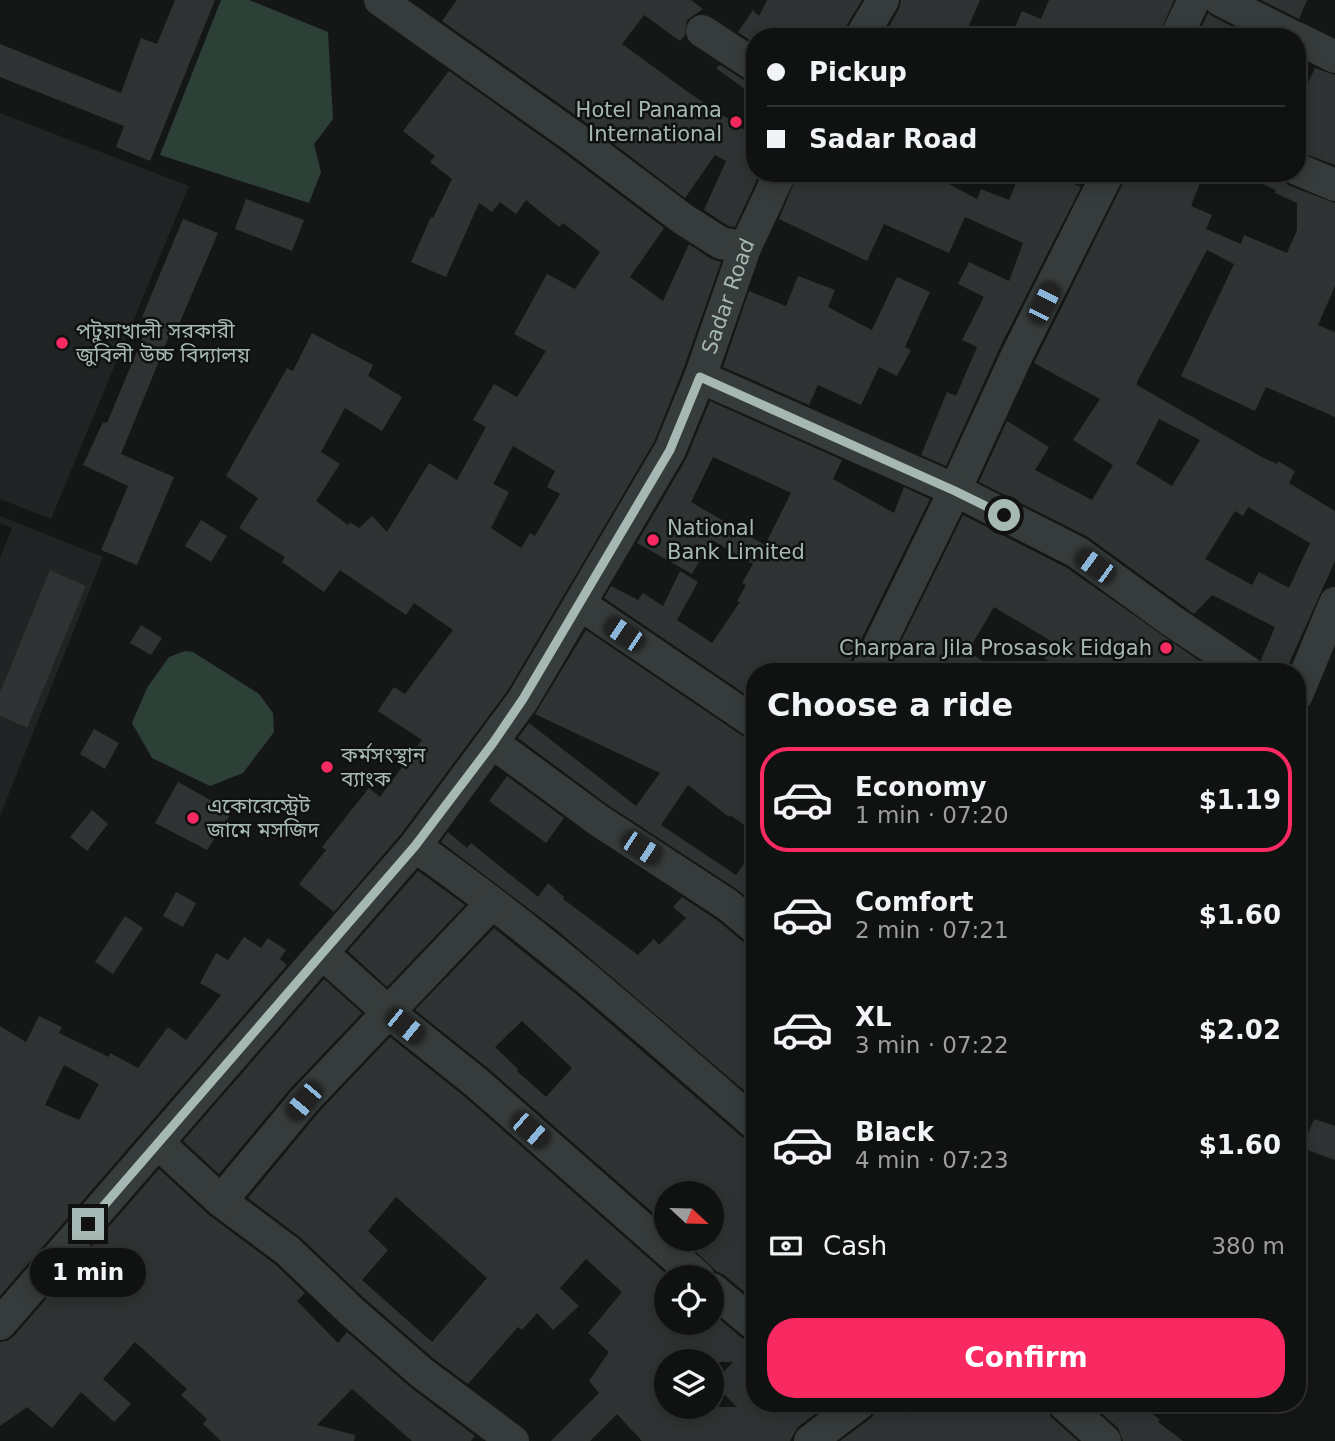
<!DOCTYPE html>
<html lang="en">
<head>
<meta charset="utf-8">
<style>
	:root { --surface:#101111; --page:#1e1f1f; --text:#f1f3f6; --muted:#9c9d9f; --line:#303131; --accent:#f92a62 }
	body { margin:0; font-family:"DejaVu Sans","Noto Sans Bengali",sans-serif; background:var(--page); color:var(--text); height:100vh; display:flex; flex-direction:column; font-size:26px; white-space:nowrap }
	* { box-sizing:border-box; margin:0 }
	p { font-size:23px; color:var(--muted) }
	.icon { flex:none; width:38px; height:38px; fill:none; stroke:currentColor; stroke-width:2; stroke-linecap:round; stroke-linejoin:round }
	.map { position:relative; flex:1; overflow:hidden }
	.details { position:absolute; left:746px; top:663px; width:560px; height:749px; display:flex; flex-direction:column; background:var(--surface); border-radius:28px; box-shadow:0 4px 18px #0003,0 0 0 2px var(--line) }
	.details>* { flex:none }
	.hud { position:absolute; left:746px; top:28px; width:560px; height:154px; border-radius:28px; box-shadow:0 4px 18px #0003,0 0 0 2px var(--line); display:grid; align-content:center; height:154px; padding:0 21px; background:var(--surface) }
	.needle { width:46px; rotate:112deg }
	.tools { position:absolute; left:654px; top:1181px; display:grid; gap:14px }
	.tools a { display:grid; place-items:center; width:70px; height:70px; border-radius:50%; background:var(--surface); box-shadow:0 4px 18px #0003,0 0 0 2px var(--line); font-size:35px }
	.end { position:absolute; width:32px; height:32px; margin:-16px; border:9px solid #a6b8b3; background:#111; box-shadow:0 0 0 4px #111 }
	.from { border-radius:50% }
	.bubble { position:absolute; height:49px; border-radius:24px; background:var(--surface); box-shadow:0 4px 18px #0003,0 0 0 2px var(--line); font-size:23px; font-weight:700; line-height:49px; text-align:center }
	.car { position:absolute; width:21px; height:42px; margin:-21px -10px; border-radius:9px; box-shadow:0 0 5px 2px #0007; background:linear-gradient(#222 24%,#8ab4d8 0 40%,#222 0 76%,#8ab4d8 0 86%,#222 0) }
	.hud b { display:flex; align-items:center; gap:24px; height:66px; font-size:26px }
	.hud b+b { border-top:2px solid var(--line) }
	.hud i { width:18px; height:18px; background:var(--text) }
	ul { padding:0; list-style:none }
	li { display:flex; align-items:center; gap:21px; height:105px; margin:0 14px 10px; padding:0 7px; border:4px solid transparent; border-radius:28px }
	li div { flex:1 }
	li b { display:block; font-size:26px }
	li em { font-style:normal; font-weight:700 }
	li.selected { border-color:var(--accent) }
	li>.icon { width:63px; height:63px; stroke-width:1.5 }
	h2 { padding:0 21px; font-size:32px; line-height:84px }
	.pay { display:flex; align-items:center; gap:18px; height:77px; padding:0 21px; font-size:26px }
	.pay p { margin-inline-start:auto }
	.cta { display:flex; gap:14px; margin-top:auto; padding:14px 21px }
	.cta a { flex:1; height:80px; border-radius:28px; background:var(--accent); color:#fff; font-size:28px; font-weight:700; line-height:80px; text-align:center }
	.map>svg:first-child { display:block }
	.built { fill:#212424 }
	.water { fill:#2d4037 }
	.building { fill:#303333; fill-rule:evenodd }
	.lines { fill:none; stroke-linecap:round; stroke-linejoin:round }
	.minor { stroke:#363c3b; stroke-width:32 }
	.route { stroke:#a6b8b3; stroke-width:9 }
	.poi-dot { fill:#f92a62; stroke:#101212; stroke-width:2.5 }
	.labels { text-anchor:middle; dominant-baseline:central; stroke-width:5; stroke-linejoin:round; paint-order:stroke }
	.poi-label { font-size:21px; fill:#a6b8b3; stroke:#101212; text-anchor:start }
	.street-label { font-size:21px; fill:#a6b8b3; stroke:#101212 }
</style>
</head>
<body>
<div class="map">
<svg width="1335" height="1441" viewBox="0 0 1335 1441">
	<rect width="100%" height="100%" fill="#151717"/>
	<g class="built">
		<polygon points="0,113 189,186 51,519 0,499"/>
		<polygon points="0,516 103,557 0,816 0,716 26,728 86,586 50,571 0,692 0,558 12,528 0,523"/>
	</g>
	<g class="water">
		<polygon points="221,0 249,0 328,32 333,119 314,144 321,172 309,203 160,155"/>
		<polygon points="185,651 193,652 259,694 273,713 274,732 243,773 210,786 152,758 132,723 147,688 169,657"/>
	</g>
	<g class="building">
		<polygon points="175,0 215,0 150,161 116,147 124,126 0,77 0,44 121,93 141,38 157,44"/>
		<polygon points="457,0 691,0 703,9 687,20 685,35 680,41 644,15 622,44 688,92 754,136 754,173 760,173 735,227 728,226 704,210 726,161 715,155 685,198 585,122 442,21"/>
		<polygon points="767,0 862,0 845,28 843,37 754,37 754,43 738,32 754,9 754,12 759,16"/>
		<polygon points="901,0 980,0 964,37 883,37 899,9"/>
		<polygon points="1049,0 1174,0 1158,37 1011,37 1022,11 1041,19"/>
		<polygon points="1261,0 1307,0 1299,19"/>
		<polygon points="1208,13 1212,16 1252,37 1197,37"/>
		<polygon points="720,65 744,80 754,83 754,96 716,68"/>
		<polygon points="1315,68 1335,75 1335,165 1297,151 1297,106"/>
		<path d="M449 71 563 152 664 228 630 277 663 301 689 244 711 259 721 262 683 370 654 442 508 690 401 834 334 912 299 884 326 850 322 847 369 788 380 797 422 740 378 711 394 687 405 694 453 630 414 603 406 615 340 570 324 592 282 562 285 557 239 528 258 498 226 476 287 368 293 371 312 333 373 365 368 376 402 397 382 431 345 408 321 452 340 464 316 501 348 525 350 522 359 528 372 516 387 532 429 463 457 480 486 427 473 420 494 384 517 397 546 351 514 334 547 274 575 289 600 252 563 223 559 227 526 200 516 214 500 202 492 212 479 203 446 277 411 262 431 217 433 218 452 179 430 162 435 156 403 131ZM513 446 555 471 547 487 560 494 535 536 530 533 521 548 491 528 509 492 493 484Z"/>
		<polygon points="798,173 929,173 977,199 981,189 1009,200 1020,173 1048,173 1081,187 1001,345 946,466 921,455 947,392 956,396 977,347 962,340 984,297 958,284 969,262 1009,281 1023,243 965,217 949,253 884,224 867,261 779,219"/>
		<path d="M1126 173H1204L1191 206 1212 215 1206 229 1241 244 1244 235 1287 253 1297 230V203L1275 193 1276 190 1237 173H1279L1283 181 1290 186 1335 203V286L1318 325 1335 332V417L1266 387 1255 411 1181 376 1234 264 1207 250 1137 382V385L1260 456 1277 464 1278 461 1295 471 1289 483 1335 511V561L1285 672H1266L1261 660 1275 627 1212 595 1194 614 1088 537 979 482 1007 421 1049 447 1035 470 1092 500 1113 465 1073 440 1100 399 1034 363 1124 181ZM1159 419 1200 440 1172 486 1136 464ZM1248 507 1310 543 1289 588 1259 572 1252 585 1205 559 1235 511 1243 516Z"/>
		<polygon points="246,199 304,220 292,251 235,229"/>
		<polygon points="183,219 218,233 176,331 172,329 121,454 174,477 137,565 101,550 128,486 83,465 103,422 107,423 150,320 142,317"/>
		<polygon points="798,276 835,290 828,307 872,330 897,277 930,292 905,347 911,350 897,376 879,367 861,405 818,385 809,405 723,367 749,291 786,306"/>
		<path d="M710 401 842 460 833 479 894 513 904 487 930 499 849 664 848 672H754V700L604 598 611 586 638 600 643 593 663 606 680 571 698 582 677 620 712 643 740 602 737 601 746 585 742 583 753 564 712 540 692 574 637 543 686 459ZM713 457 791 493 765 545 691 502Z"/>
		<polygon points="963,515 1067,568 1215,672 1062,672 1041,655 1051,641 994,607 968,651 998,672 886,672"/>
		<polygon points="201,520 227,536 211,562 185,546"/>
		<polygon points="50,570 86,586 27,728 0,716 0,692"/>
		<polygon points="141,625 162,638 151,655 130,643"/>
		<polygon points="586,630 744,737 754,740 754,832 730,815 729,817 688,785 661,825 736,875 754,849 754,903 738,890 608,805 518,738 529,723 636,806 660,773 535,714"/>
		<polygon points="94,729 119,743 105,769 80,754"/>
		<polygon points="507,776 564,818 546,843 489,801"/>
		<polygon points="178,782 232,812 207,850 155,823"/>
		<polygon points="92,810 108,824 87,851 70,837"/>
		<polygon points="448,832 467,848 471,843 538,897 548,883 564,897 563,899 638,955 654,939 659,945 686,918 673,907 682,897 717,920 742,941 754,945 754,1099 558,931 441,842"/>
		<polygon points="418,871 465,905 387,987 348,951"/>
		<polygon points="176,892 196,903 183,927 163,916"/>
		<polygon points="125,916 143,928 113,974 95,962"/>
		<path d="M494 928 576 994 742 1137 754 1141V1300L724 1275 716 1271 682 1239H712V1194H667V1225L489 1069 415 1010ZM522 1021 572 1068 546 1097 517 1071 518 1069 495 1047Z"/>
		<path d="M244 937 261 948 268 938 286 950 280 959 287 965 0 1296V1026L26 1042 39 1016 62 1027 59 1033 109 1057 110 1053 138 1068 168 1027 186 1040 221 995 200 983 216 953 228 960ZM64 1065 99 1084 79 1120 45 1105Z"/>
		<polygon points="324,979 362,1013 290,1089 219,1174 183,1141"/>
		<path d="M390 1037 465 1097 671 1278H667V1323H712V1313L742 1338 754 1342V1404H828L798 1427 790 1441H642L617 1414 590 1441H551L599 1393 589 1381 609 1352 588 1333 622 1292 586 1259 560 1288 579 1306 553 1330 537 1313 522 1330 518 1327 468 1384 434 1359 364 1298 301 1238 248 1198 318 1113ZM396 1197 487 1278 432 1342 362 1280 388 1250 368 1231ZM667 1362H733L713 1383 737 1407H667Z"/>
		<polygon points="1314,1119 1335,1126 1335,1160 1302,1148"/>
		<polygon points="159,1169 209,1215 276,1265 305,1293 297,1301 338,1343 347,1332 410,1387 475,1436 471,1441 412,1441 352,1389 317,1425 355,1435 354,1441 221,1441 203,1424 207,1419 181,1395 187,1389 135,1342 103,1379 131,1404 114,1422 81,1392 52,1428 27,1407 0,1426 0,1342 7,1341 14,1336"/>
		<polygon points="877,1404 901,1404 910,1415 921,1404 1046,1404 1051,1417 1078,1441 840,1441 871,1418 876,1412"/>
		<polygon points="1091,1404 1140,1404 1160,1420 1158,1422 1183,1441 1123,1441 1118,1428"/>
	</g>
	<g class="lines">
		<g class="minor">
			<polyline points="380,0 574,137 683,219 721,243 745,248"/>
			<polyline points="1220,0 1294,37"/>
			<polyline points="702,31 754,65"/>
			<polyline points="861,37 883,0"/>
			<polyline points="1176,37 1194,0"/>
			<polyline points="1297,38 1335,57"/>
			<polyline points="1297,169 1335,185"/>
			<polyline points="1108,173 1018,353 955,490 1077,552 1169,619 1248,672"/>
			<polyline points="700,377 955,490 866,672"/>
			<polyline points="580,604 754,722"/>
			<polyline points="1297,695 1335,603"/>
			<polyline points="493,743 598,820 728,905 754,927"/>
			<path d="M415 846C535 930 644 1027 754 1123"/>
			<polyline points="322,953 387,1011 477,1083 699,1278"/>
			<polyline points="158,1143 221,1201 288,1251 352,1312 422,1373 513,1441"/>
			<polyline points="221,1201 304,1101 492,903"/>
			<polyline points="712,1289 754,1324"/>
			<path id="s1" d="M0 1324 415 846 523 700 670 450 700 377 745 248 780 173"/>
			<polyline points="1064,1404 1105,1441"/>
			<polyline points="810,1441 859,1404"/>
		</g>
	</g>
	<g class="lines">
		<polyline class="route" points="88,1224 415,846 493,743 523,699 670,450 700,377 955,491 1004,515"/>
	</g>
	<g class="poi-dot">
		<circle cx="736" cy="122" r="7"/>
		<circle cx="62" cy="343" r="7"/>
		<circle cx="653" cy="540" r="7"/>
		<circle cx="1166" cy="648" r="7"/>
		<circle cx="327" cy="767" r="7"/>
		<circle cx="193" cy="818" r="7"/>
	</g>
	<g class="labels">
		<g class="poi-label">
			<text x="722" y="110" text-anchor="end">Hotel Panama<tspan x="722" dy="24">International</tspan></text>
			<text x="76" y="331">পটুয়াখালী সরকারী<tspan x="76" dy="24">জুবিলী উচ্চ বিদ্যালয়</tspan></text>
			<text x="667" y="528">National<tspan x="667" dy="24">Bank Limited</tspan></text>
			<text x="1152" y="648" text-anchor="end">Charpara Jila Prosasok Eidgah</text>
			<text x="341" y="755">কর্মসংস্থান<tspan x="341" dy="24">ব্যাংক</tspan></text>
			<text x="207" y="806">একোরেস্ট্রেট<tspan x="207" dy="24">জামে মসজিদ</tspan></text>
		</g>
		<g class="street-label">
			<text stroke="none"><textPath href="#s1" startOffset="1269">Sadar Road</textPath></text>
		</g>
	</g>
</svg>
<div class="tools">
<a><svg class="needle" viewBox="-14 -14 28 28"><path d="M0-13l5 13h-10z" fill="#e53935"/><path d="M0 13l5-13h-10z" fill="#9c9d9f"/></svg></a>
<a><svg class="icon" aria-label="locate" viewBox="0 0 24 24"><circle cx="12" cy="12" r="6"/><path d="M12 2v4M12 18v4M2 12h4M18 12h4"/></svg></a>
<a><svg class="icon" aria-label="layers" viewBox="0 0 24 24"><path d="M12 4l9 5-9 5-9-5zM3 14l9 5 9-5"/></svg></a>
</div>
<i class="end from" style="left:1004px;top:515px"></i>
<i class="end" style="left:88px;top:1224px"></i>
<div class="bubble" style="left:30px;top:1248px;width:116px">1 min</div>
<i class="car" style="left:1044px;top:303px;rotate:26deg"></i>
<i class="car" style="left:1095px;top:566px;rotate:306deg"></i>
<i class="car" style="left:624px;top:634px;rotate:304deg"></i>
<i class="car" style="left:641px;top:848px;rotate:123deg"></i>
<i class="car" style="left:405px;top:1026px;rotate:129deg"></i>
<i class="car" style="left:304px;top:1101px;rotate:220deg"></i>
<i class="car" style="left:530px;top:1130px;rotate:131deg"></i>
<div class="hud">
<b><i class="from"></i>Pickup</b>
<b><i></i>Sadar Road</b>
</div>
<section class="details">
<h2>Choose a ride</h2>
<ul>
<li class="selected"><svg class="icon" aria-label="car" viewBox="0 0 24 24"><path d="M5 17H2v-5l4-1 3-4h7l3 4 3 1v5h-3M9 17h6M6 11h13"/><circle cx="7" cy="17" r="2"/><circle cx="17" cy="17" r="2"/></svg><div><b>Economy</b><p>1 min · 07:20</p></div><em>$1.19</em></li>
<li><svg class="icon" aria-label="car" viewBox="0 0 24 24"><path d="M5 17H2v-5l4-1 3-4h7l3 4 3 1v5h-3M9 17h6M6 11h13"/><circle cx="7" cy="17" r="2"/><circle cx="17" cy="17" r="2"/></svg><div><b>Comfort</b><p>2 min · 07:21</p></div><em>$1.60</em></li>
<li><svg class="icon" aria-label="car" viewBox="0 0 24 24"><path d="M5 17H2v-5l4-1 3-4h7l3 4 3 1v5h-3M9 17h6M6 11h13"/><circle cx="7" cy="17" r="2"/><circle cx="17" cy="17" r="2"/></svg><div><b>XL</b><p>3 min · 07:22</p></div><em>$2.02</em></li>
<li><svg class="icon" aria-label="car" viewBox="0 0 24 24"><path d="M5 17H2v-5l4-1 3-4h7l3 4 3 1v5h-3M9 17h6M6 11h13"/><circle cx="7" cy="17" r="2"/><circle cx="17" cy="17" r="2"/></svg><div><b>Black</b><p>4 min · 07:23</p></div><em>$1.60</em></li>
</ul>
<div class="pay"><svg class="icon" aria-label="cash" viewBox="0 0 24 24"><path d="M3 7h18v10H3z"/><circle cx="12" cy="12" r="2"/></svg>Cash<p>380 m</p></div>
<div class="cta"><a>Confirm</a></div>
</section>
</div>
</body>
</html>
